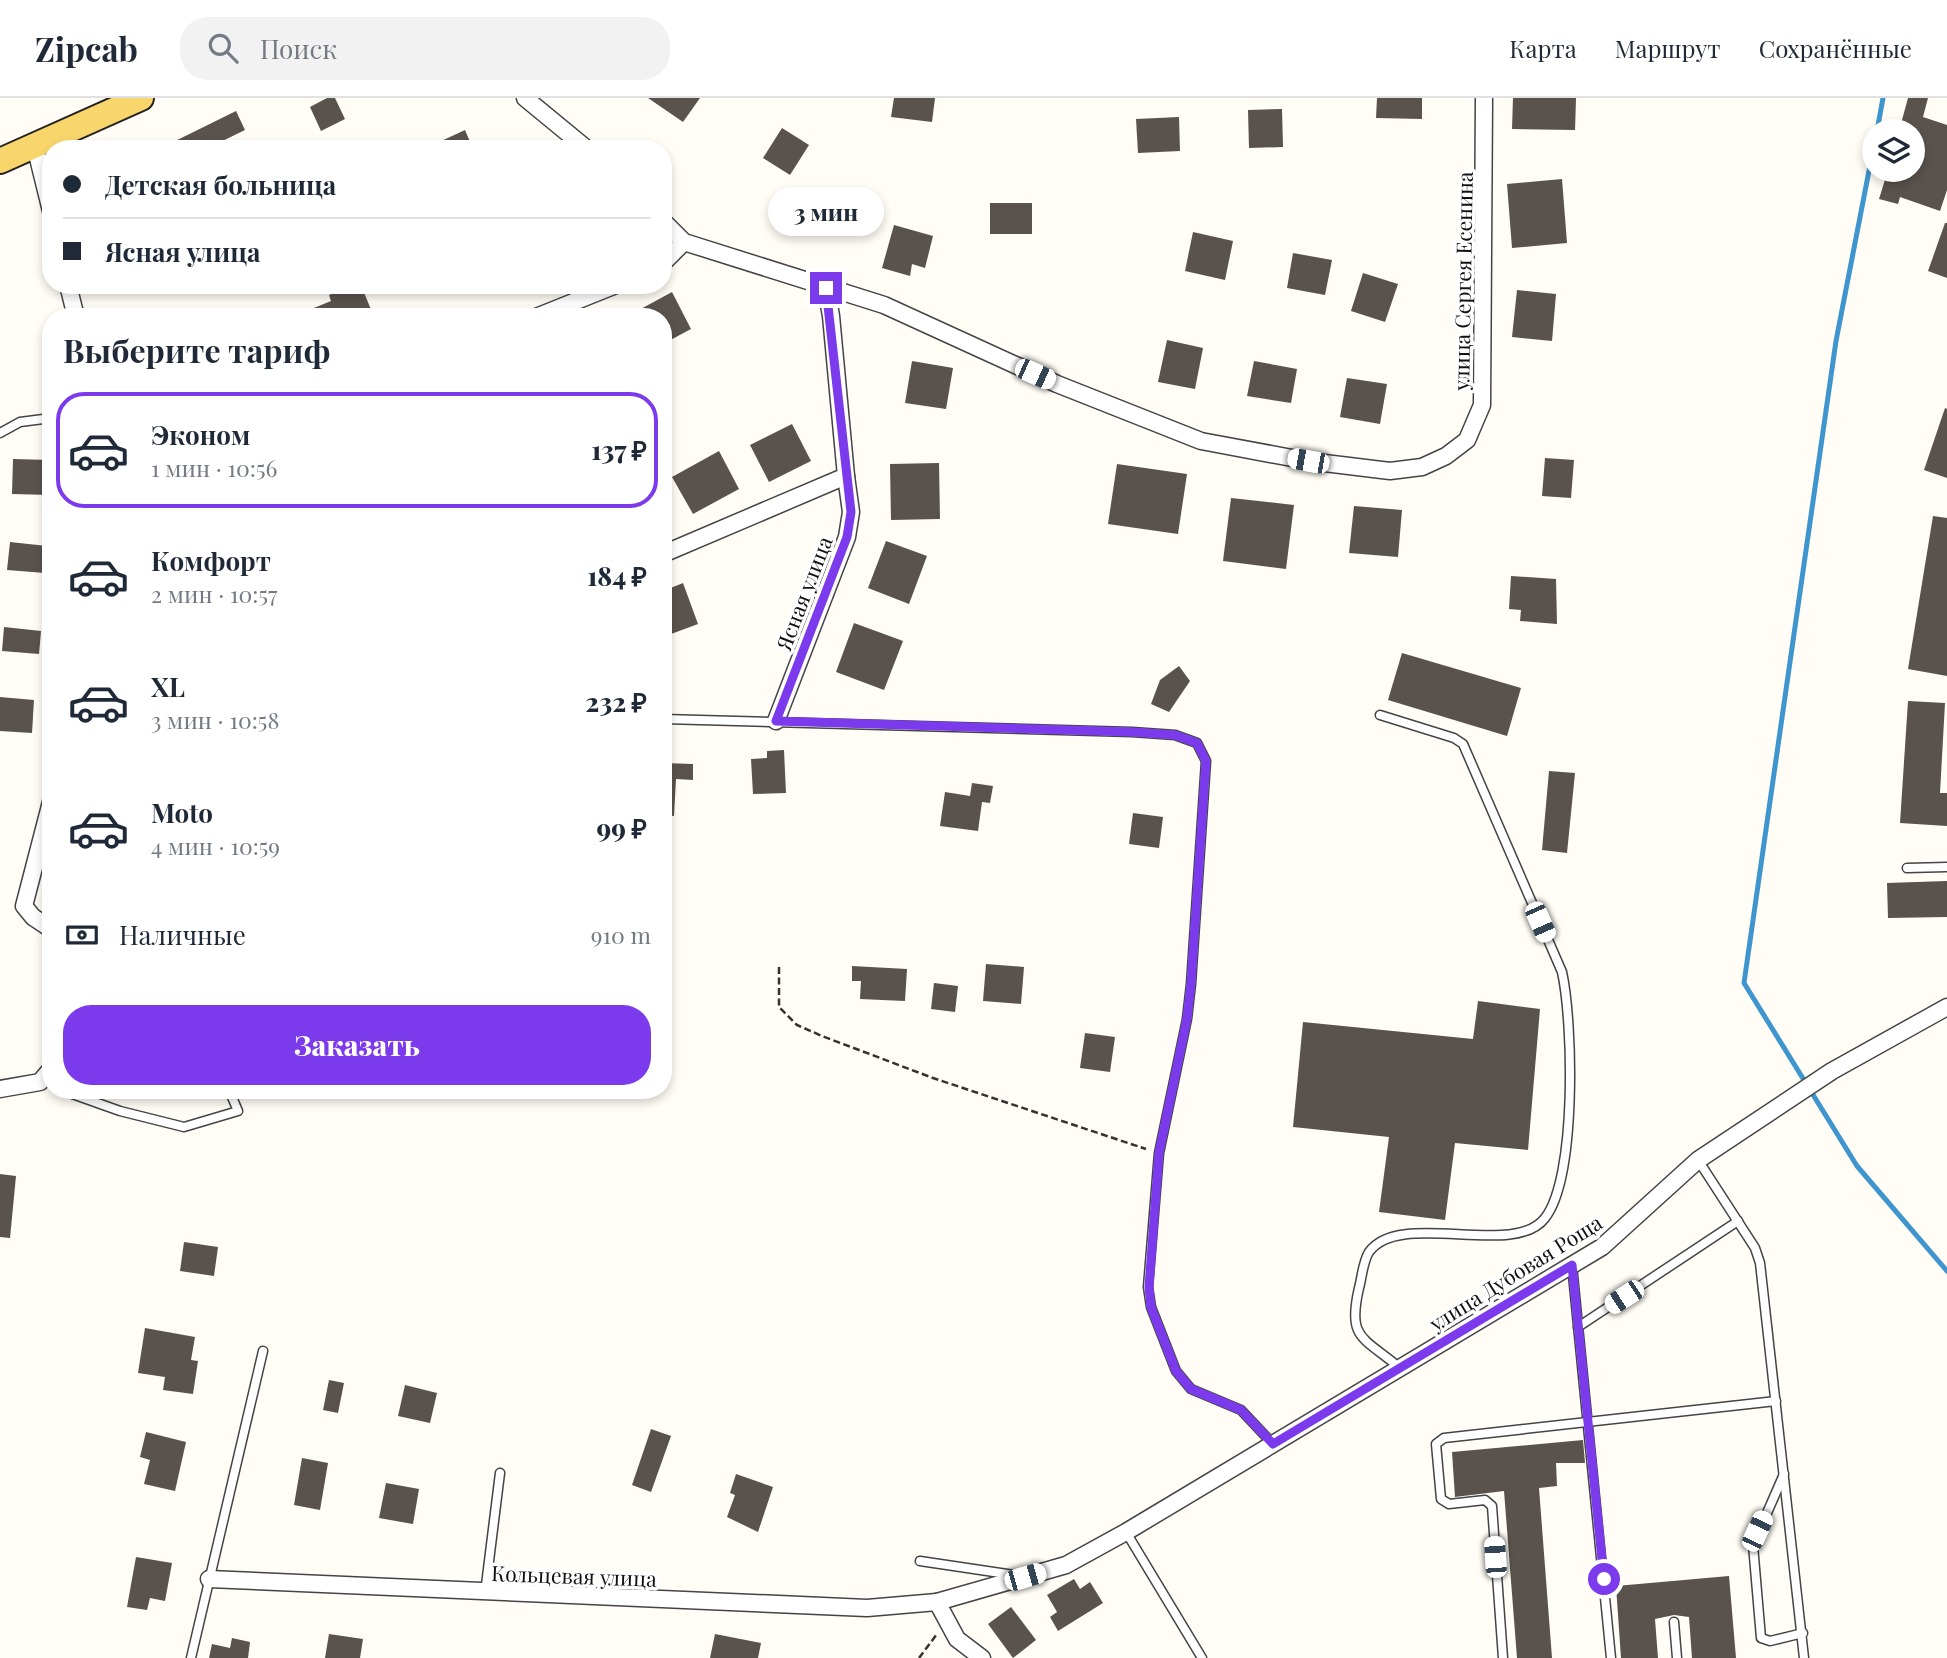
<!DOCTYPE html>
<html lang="ru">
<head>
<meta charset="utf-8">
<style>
	:root { --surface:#fff; --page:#f2f2f3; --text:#1f2937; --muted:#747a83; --line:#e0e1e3; --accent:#7c3aed }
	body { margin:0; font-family:"Playfair Display",serif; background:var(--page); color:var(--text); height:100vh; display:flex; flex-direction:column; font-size:26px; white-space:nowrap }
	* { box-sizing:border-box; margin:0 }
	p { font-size:23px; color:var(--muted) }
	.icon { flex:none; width:38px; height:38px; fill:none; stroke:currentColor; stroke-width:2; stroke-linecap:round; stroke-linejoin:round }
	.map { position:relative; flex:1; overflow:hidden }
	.side { position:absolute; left:42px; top:210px; width:630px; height:791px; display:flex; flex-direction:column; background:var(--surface); border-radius:28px; box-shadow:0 4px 10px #0003 }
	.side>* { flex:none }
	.top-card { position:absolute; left:42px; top:42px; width:630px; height:154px; border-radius:28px; box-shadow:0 4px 10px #0003; display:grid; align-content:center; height:154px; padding:0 21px; background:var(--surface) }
	.buttons { position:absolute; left:1862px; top:21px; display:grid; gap:14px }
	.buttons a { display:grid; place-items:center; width:63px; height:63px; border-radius:50%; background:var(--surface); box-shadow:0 4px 10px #0003; font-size:35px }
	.end { position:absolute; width:32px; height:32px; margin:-16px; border:9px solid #7c3aed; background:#fff; box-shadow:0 0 0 4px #fff }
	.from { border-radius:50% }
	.bubble { position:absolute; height:49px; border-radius:24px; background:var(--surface); box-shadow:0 4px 10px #0003; font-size:23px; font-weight:800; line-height:49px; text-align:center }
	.car { position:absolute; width:21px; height:42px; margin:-21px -10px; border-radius:9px; box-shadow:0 0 5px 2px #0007; background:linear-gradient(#fff 24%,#345 0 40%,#fff 0 76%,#345 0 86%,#fff 0) }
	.top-card b { display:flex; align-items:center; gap:24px; height:66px; font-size:26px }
	.top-card b+b { border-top:2px solid var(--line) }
	.top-card i { width:18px; height:18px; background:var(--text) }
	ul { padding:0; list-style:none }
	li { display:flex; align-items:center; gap:21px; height:116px; margin:0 14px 10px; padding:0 7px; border:4px solid transparent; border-radius:28px }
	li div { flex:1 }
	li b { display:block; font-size:26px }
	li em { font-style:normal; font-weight:800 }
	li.active { border-color:var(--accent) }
	li>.icon { width:63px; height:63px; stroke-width:1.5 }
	h2 { padding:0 21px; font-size:32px; line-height:84px }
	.pay { display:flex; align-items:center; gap:18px; height:77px; padding:0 21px; font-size:26px }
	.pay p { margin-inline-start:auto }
	.action { display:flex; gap:14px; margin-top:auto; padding:14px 21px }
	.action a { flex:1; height:80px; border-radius:28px; background:var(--accent); color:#fff; font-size:28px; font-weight:800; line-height:80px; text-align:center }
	header { display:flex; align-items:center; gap:42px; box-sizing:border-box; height:98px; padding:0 35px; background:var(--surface); border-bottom:2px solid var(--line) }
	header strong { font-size:33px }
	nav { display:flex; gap:38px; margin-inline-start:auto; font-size:24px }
	.search { width:490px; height:63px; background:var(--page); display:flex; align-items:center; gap:18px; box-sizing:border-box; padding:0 24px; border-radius:28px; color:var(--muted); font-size:26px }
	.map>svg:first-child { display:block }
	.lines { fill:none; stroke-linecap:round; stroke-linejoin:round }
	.stream { stroke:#3f96cf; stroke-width:5 }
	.building { fill:#5a524d }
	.service-casing { stroke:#444; stroke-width:11 }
	.minor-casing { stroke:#444; stroke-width:19 }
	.primary-casing { stroke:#222; stroke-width:28 }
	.path { stroke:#333; stroke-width:2.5; stroke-dasharray:7 3.5; stroke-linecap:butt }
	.service { stroke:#fff; stroke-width:8 }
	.minor { stroke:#fff; stroke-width:16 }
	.primary { stroke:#f9d66b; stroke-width:24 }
	.route { stroke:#7c3aed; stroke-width:9 }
	.labels { text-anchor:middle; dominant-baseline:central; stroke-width:7; stroke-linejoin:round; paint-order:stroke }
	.street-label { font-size:21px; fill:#111; stroke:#fff }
</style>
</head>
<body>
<header>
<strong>Zipcab</strong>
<div class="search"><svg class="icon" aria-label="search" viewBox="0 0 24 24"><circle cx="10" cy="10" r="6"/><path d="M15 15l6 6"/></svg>Поиск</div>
<nav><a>Карта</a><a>Маршрут</a><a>Сохранённые</a></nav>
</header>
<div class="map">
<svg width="1947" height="1560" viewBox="0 0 1947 1560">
	<rect width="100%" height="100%" fill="#fffdf5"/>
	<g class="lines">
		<g class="stream">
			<polyline points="1877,33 1883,0"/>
			<polyline points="1874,47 1836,243 1744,885 1857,1068 1947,1173"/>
		</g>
	</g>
	<g class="building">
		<polygon points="327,0 335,0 345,21 321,33 310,9"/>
		<polygon points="648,0 700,0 683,24"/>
		<polygon points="894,0 935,0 932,24 891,19"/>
		<polygon points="1377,0 1422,0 1422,21 1376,20"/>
		<polygon points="1513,0 1576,0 1575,32 1512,31"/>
		<polygon points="1908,0 1928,0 1923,19 1947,27 1947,92 1940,113 1900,99 1898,106 1879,101 1888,72 1913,72 1913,33 1899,33"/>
		<polygon points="1282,11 1283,49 1249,50 1248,12"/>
		<polygon points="236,13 245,32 206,51 159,51"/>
		<polygon points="1179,19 1180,53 1138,55 1136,21"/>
		<polygon points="782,30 809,47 790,77 763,60"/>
		<polygon points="465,32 473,51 424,51"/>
		<polygon points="1562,81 1567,145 1512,150 1507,86"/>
		<rect x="990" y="105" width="42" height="31"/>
		<polygon points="1945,125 1947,125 1947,180 1928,173"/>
		<polygon points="894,127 933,138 925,170 912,166 910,178 882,170"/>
		<polygon points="1193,134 1233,143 1225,182 1185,173"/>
		<polygon points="1293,155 1332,162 1325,197 1287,190"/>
		<polygon points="1363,175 1398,186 1385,224 1351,213"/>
		<polygon points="354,187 361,187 374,219 292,219 331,203 329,197"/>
		<polygon points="1517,192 1556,196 1552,243 1512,239"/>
		<polygon points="672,194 691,231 663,246 663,219 626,219"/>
		<polygon points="1167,242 1203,250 1195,291 1158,284"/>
		<polygon points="912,263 953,270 946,311 905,305"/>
		<polygon points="1254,263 1297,271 1291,305 1247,298"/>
		<polygon points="1347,280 1387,286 1380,326 1340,319"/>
		<polygon points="1945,310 1947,311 1947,380 1924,372"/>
		<polygon points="792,326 811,363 769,384 750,347"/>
		<polygon points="719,353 739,391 693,416 672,379"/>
		<polygon points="1545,360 1574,362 1571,400 1542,398"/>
		<polygon points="13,361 51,362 50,397 12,396"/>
		<polygon points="939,365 940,421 891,422 890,366"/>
		<polygon points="1117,366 1187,376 1178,436 1108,426"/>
		<polygon points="1231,400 1294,407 1286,471 1223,463"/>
		<polygon points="1354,408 1402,412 1398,459 1349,455"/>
		<polygon points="1933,418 1947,420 1947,578 1908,571"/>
		<polygon points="886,443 927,458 909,506 868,490"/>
		<polygon points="10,444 47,448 45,475 7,472"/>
		<polygon points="1511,478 1556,481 1557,526 1520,523 1521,512 1509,511"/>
		<polygon points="683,485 698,526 663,539 663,493"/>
		<polygon points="854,525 903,543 884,592 836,574"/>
		<polygon points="4,529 41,533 39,556 2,553"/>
		<polygon points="1402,555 1521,590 1507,638 1388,602"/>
		<polygon points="1179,568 1190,583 1169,614 1151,606 1160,582"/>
		<polygon points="0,599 34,602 32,635 0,633"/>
		<polygon points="1908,603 1945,605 1940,695 1947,695 1947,728 1900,725"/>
		<polygon points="784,652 786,695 753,696 751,661 767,660 767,653"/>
		<polygon points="663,665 693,666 693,682 676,681 674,718 663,717"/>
		<polygon points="1549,673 1575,675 1567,755 1542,752"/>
		<polygon points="972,685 993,688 990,705 982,704 978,733 940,728 945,694 970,698"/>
		<polygon points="1133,715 1163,719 1159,750 1129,746"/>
		<polygon points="1947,783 1947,819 1888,820 1887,785"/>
		<polygon points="986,866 1024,869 1021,906 983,903"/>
		<polygon points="852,868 907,871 905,903 860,901 861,883 852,883"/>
		<polygon points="934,885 958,888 955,914 931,911"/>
		<polygon points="1478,903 1540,911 1528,1052 1455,1045 1445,1122 1379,1114 1389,1039 1293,1029 1303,924 1473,941"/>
		<polygon points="1085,935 1115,939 1110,974 1080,970"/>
		<polygon points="0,1076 16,1078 10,1140 0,1139"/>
		<polygon points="184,1144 218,1149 214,1178 180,1173"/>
		<polygon points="145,1230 195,1239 191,1262 198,1263 193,1296 163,1292 165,1279 138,1275"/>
		<polygon points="329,1282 344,1285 338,1315 323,1312"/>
		<polygon points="405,1287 437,1295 430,1325 398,1318"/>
		<polygon points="651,1331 671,1338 651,1394 632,1387"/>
		<polygon points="146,1334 186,1344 175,1393 144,1386 150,1362 140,1359"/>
		<polygon points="1583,1342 1585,1365 1556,1365 1557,1388 1539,1390 1552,1560 1517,1560 1504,1393 1455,1399 1452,1354"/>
		<polygon points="302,1360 328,1365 320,1412 294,1407"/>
		<polygon points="736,1376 773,1389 758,1434 727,1419 735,1397 730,1395"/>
		<polygon points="386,1385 419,1391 413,1426 379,1420"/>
		<polygon points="136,1459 172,1465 165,1503 150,1500 147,1512 127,1509"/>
		<polygon points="1729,1478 1736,1560 1692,1560 1689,1519 1674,1517 1655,1521 1658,1560 1621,1560 1616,1488"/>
		<polygon points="1074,1481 1080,1491 1090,1484 1103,1505 1058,1533 1050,1519 1057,1514 1047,1497"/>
		<polygon points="1011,1509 1036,1542 1013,1560 988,1526"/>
		<polygon points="329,1536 363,1541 360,1560 325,1560"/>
		<polygon points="715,1536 761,1545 758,1560 710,1560"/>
		<polygon points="232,1540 250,1544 248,1560 209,1560 212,1546 230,1550"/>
	</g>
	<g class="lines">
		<defs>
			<g id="service">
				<polyline points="0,335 20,324 51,320"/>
				<path d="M1380 617 1454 640 1463 646 1562 874C1573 924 1577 1079 1545 1120 1514 1161 1400 1111 1369 1154 1363 1163 1362 1179 1359 1190 1347 1241 1363 1239 1400 1270"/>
				<polyline points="663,621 1132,634 1175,637 1197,645 1206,663 1191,886 1187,921 1159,1055 1148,1189 1151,1209 1176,1273 1191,1291 1241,1312 1273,1346"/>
				<polyline points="1907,770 1947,769"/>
				<polyline points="61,992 120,1013 184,1029 238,1013 229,992"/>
				<polyline points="1698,1062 1755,1150 1760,1165 1804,1560"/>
				<polyline points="1572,1167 1611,1560"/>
				<polyline points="1578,1229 1738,1123"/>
				<polyline points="1784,1376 1753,1447 1761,1540 1770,1543 1803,1535"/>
				<polyline points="1126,1434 1202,1560"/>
				<polyline points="920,1463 1014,1477"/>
				<polyline points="485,1495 500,1375"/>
				<polyline points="1674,1524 1677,1560"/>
				<polyline points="191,1560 263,1253"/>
				<polyline points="1503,1560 1492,1408 1485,1402 1449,1406 1441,1401 1436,1346 1444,1340 1776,1303"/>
			</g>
			<g id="minor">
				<polyline points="525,0 587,51"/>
				<polyline points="35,48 51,113"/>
				<polyline points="663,123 684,144 884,207 1057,286 1201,343 1308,363 1390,373 1422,369 1446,358 1467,342 1482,307 1484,0"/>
				<polyline points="663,165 684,144"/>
				<polyline points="68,187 76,219"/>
				<polyline points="536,219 616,187"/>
				<polyline points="663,456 846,378 831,218 826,190"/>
				<polyline points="776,623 847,439 851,414 846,378"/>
				<polyline points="51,704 24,808 33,819 51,831"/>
				<polyline points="0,991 40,984 51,971"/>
				<polyline points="209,1481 867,1510 937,1504"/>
				<polyline points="982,1560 957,1541 937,1504 1066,1467 1126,1434 1602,1149 1698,1062 1832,973 1947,909"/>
			</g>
			<polyline id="primary" points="0,63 141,0"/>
		</defs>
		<use href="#service" class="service-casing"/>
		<use href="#minor" class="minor-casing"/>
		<use href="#primary" class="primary-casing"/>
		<g class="path">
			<polyline points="779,869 779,909 797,927 822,938 933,980 1146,1051"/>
			<polyline points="919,1560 937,1536"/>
		</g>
		<use href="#service" class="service"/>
		<use href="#minor" class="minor"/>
		<use href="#primary" class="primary"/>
	</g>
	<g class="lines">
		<polyline class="route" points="826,190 851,414 847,439 776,623 1132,634 1175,637 1197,645 1206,663 1191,886 1187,921 1159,1055 1149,1189 1151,1209 1176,1273 1191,1291 1241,1312 1273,1346 1572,1167 1604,1481"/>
	</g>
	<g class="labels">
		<g class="street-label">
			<text transform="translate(1462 183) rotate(-89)">улица Сергея Есенина</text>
			<text transform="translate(803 495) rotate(-69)">Ясная улица</text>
			<text transform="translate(1515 1174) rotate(-32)">улица Дубовая Роща</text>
			<text transform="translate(574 1477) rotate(2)">Кольцевая улица</text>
		</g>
	</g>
</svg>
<div class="buttons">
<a><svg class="icon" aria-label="layers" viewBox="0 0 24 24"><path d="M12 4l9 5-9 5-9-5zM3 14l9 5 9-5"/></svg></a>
</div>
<i class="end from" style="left:1604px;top:1481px"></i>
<i class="end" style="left:826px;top:190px"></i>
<div class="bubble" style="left:768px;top:89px;width:116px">3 мин</div>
<i class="car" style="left:1035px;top:276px;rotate:114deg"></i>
<i class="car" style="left:1308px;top:363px;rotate:280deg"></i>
<i class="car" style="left:1540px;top:824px;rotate:156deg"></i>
<i class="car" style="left:1624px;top:1199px;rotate:237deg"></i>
<i class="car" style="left:1757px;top:1433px;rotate:25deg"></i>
<i class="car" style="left:1495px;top:1459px;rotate:356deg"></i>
<i class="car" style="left:1025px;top:1479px;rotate:74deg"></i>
<div class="top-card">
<b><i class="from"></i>Детская больница</b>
<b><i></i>Ясная улица</b>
</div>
<section class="side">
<h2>Выберите тариф</h2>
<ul>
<li class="active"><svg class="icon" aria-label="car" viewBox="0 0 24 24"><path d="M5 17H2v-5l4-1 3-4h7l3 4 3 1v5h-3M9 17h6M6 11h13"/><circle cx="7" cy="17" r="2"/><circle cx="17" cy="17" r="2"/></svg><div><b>Эконом</b><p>1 мин · 10:56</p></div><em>137 ₽</em></li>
<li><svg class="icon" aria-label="car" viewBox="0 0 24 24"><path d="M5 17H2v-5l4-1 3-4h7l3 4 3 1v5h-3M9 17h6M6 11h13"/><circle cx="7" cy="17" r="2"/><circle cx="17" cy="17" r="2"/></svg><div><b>Комфорт</b><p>2 мин · 10:57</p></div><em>184 ₽</em></li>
<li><svg class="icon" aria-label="car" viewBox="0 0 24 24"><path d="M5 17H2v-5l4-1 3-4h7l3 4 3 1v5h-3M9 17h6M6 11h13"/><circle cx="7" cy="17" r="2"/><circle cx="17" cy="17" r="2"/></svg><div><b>XL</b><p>3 мин · 10:58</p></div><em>232 ₽</em></li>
<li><svg class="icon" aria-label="car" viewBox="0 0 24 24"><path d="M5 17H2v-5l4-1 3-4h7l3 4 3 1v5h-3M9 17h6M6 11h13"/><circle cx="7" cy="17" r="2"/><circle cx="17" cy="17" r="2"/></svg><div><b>Moto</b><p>4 мин · 10:59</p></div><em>99 ₽</em></li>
</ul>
<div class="pay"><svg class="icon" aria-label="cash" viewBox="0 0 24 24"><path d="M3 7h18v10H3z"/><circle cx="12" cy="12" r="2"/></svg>Наличные<p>910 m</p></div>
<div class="action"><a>Заказать</a></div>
</section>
</div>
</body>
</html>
